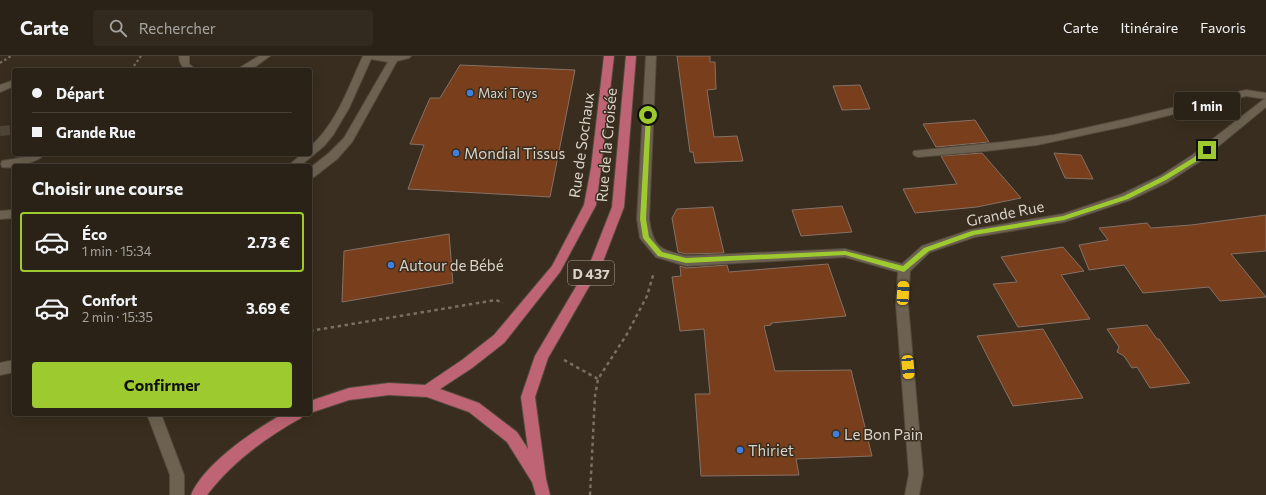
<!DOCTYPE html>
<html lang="fr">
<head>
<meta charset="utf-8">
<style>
	:root { --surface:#2a2216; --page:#322a1f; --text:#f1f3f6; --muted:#a5a4a1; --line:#463f35; --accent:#9dca2f }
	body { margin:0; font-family:Commissioner,sans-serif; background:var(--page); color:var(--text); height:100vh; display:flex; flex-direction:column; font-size:15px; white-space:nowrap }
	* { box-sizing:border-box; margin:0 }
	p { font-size:13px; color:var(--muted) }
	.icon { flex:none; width:22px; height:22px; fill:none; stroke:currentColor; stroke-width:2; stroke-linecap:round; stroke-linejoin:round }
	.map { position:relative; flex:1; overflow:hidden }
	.details { position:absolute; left:12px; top:108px; width:300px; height:252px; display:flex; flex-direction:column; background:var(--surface); border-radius:4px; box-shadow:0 4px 16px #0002,0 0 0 1px var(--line) }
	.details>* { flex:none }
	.guide { position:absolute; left:12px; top:12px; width:300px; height:88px; border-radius:4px; box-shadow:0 4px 16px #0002,0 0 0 1px var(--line); display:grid; align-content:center; height:88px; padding:0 20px; background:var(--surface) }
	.end { position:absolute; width:18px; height:18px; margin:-9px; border:5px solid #9dca2f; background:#111; box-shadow:0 0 0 2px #111 }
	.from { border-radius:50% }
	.bubble { position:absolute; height:28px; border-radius:4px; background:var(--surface); box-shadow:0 4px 16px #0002,0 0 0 1px var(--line); font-size:13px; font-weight:700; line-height:28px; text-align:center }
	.car { position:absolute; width:12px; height:24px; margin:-12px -6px; border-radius:5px; box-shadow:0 0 3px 1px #0007; background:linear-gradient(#f5c518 24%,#345 0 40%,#f5c518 0 76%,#345 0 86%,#f5c518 0) }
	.guide b { display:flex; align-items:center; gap:14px; height:38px; font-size:15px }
	.guide b+b { border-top:1px solid var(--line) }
	.guide i { width:10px; height:10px; background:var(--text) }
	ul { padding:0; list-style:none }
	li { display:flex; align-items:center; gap:12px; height:60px; margin:0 8px 6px; padding:0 12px; border:2px solid transparent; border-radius:4px }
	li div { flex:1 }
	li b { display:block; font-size:15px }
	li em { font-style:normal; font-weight:700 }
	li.active { border-color:var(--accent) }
	li>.icon { width:36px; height:36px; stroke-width:1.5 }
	h2 { padding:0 20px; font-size:18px; line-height:48px }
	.cta { display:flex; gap:8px; margin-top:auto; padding:8px 20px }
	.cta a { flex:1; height:46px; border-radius:4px; background:var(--accent); color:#111; font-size:16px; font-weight:700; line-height:46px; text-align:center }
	header { display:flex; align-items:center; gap:24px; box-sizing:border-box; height:56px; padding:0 20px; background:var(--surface); border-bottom:1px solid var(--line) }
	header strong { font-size:19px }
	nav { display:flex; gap:22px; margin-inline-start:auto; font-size:14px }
	.search { width:280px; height:36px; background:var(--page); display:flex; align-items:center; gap:10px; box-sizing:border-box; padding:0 14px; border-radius:4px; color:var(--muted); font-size:15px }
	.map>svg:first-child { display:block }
	.building { fill:#793e1b; stroke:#857167 }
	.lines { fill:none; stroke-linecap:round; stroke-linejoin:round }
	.minor-tunnel { stroke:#504638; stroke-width:10; stroke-dasharray:10 5; stroke-linecap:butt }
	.minor-casing { stroke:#534b3d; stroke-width:2 }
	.major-casing { stroke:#534b3d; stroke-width:2 }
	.path-far1 { stroke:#797063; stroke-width:2; stroke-dasharray:2.5 2.5; stroke-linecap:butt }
	.path { stroke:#797063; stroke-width:2.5; stroke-dasharray:3.5 3.5; stroke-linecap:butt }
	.minor { fill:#6d6251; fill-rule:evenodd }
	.major { fill:#bf6474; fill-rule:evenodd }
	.route { fill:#9dca2f }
	.shop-dot { fill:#3f7fe0; stroke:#382d1e; stroke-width:1.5 }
	.labels { text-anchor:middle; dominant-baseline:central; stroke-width:3; stroke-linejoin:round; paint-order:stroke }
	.far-poi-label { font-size:13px; fill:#d9d3c9; stroke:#382d1e; text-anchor:start }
	.shield { fill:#382d1e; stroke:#a9a196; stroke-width:1 }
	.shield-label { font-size:14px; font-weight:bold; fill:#d9d3c9 }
	.street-label { font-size:15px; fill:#d9d3c9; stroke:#382d1e }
	.poi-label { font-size:15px; fill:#d9d3c9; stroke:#382d1e; text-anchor:start }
</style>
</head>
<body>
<header>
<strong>Carte</strong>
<div class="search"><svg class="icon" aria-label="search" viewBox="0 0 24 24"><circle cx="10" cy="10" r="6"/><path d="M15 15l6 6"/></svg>Rechercher</div>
<nav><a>Carte</a><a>Itinéraire</a><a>Favoris</a></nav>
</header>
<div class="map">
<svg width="1266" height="439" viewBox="0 0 1266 439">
	<rect width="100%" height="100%" fill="#382d1e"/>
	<g class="building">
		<polygon points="677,0 710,0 710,6 715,6 716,33 707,34 714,81 737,80 743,105 695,107 693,96 690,96"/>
		<polygon points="460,9 575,14 550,141 408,133 424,89 410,88 430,42 440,42"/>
		<polygon points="860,29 870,53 842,54 833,30"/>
		<polygon points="975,64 989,86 936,91 923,68"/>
		<polygon points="982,97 1021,142 977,151 915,157 903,133 957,128 941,100"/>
		<polygon points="1054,97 1081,99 1093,123 1065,122"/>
		<polygon points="842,150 852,176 801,180 792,154"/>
		<polygon points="713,151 724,197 686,198 678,196 672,162 677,153"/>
		<polygon points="1266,159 1266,195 1231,198 1266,241 1220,245 1209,231 1143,237 1124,209 1089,214 1079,189 1108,184 1099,172 1147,167 1151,172 1191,169"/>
		<polygon points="449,178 453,227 342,246 344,195"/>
		<polygon points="1063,191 1084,215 1061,219 1090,263 1018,271 993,228 1017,226 1001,201"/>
		<polygon points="828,208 846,260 771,267 771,269 764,270 775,315 851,314 872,400 796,403 799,419 701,420 695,338 710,338 704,273 680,275 672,221 681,220 680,210 686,212 727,209 729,216"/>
		<polygon points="1147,269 1157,283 1159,283 1190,327 1150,332 1137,311 1132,312 1124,300 1117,296 1119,291 1107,273"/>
		<polygon points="1043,273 1083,342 1013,350 977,280"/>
	</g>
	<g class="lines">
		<polyline class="minor-tunnel" points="0,75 14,74"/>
		<defs>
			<g id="minor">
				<polygon points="179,0 189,0 189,8 196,14 184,13 180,6"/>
				<polygon points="259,0 270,0 252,13 236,14"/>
				<path d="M363 0H411L409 2 397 5 352 86 337 103 314 121 310 122V112L329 97 344 82 388 6 371 3 349 52 333 79 324 90 300 110H288L302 98H310V91C337 67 348 32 363 0Z"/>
				<path d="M646 0H656L649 163C653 192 659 193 686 200L845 193 902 208 922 190 970 174 1063 158 1122 138 1160 120 1191 100 1263 44 1266 43 1246 40 1126 70 1037 89 986 95 918 101 914 99 913 97 914 95 1003 86 1054 79 1126 63 1246 34 1266 37V51L1199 106 1168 126 1130 144 1064 166 975 181 930 196 910 215 908 248 923 418 919 439H905L909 418 896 248 898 216 845 201 686 210 656 201 640 182 637 163Z"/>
				<polygon points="14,24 14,30 0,36 0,29"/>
				<path d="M31 98H45C39 106 12 113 2 111L1 108 2 105 26 101Z"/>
				<polygon points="14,154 14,162 0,163 0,155"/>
				<polygon points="14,304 14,316 0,319 0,307"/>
				<polygon points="147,358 161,358 184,419 184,439 170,439 170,419"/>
			</g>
			<g id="major">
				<polygon points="604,0 614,0 601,112 596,149 560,216 504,287 472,312 440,333 479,347 517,376 528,393 521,341 535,300 590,207 612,151 626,0 636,0 624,151 602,208 548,302 535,341 546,423 550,439 536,439 532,426 507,386 469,356 427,341 389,339 349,344 310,357 310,345 349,332 389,327 425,329 462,304 494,279 552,210 584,149 591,112"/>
				<path d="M283 358H303L301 362C265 382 232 406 207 439H191C204 408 254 374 283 358Z"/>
			</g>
		</defs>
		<use href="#minor" class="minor-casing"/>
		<use href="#major" class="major-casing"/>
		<g class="path-far1">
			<polyline points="0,7 11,0"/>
			<polyline points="131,14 141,0"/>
		</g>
		<g class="path">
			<polyline points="310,275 496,244 503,247"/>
			<polyline points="564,304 598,323"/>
			<polyline points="590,439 595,340 598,323 627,278 647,240 654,216"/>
		</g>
		<use href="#minor" class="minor"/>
		<use href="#major" class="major"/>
	</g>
	<polygon class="route" points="648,58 651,59 646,163 649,181 662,196 686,202 845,195 903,210 924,192 972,175 1063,160 1124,140 1162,121 1193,102 1205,92 1209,94 1197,105 1166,124 1128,143 1064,164 974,179 929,195 904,216 845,199 686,207 658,200 643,182 640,163 646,59"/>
	<g class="shop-dot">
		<circle cx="470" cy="37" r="4"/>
		<circle cx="456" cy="97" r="4"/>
		<circle cx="391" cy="209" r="4"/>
		<circle cx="836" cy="378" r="4"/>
		<circle cx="740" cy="394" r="4"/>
	</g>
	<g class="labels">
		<g class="far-poi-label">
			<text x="478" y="37">Maxi Toys</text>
		</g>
		<rect class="shield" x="568" y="205" width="46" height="24" rx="3"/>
		<g class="shield-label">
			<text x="591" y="217">D 437</text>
		</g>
		<g class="street-label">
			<text transform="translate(581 89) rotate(-82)">Rue de Sochaux</text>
			<text transform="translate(606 89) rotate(-85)">Rue de la Croisée</text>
			<text transform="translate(1005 157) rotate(-11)">Grande Rue</text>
		</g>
		<g class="poi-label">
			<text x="464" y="97">Mondial Tissus</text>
			<text x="399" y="209">Autour de Bébé</text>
			<text x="844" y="378">Le Bon Pain</text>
			<text x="748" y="394">Thiriet</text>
		</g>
	</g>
</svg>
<i class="end from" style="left:648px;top:59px"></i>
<i class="end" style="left:1207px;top:94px"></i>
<div class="bubble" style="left:1174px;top:36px;width:66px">1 min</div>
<i class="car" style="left:903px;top:237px;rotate:3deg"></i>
<i class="car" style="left:908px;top:311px;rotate:175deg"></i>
<div class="guide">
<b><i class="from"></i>Départ</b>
<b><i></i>Grande Rue</b>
</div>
<section class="details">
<h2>Choisir une course</h2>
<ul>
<li class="active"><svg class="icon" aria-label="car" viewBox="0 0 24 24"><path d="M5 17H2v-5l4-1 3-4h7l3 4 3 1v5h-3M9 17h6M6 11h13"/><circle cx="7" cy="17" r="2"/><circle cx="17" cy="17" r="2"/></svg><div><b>Éco</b><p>1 min · 15:34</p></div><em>2.73 €</em></li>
<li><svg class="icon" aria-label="car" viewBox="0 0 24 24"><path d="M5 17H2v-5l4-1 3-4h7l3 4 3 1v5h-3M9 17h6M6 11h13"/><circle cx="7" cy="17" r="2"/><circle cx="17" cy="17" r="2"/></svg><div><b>Confort</b><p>2 min · 15:35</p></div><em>3.69 €</em></li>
</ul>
<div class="cta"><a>Confirmer</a></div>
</section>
</div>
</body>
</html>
